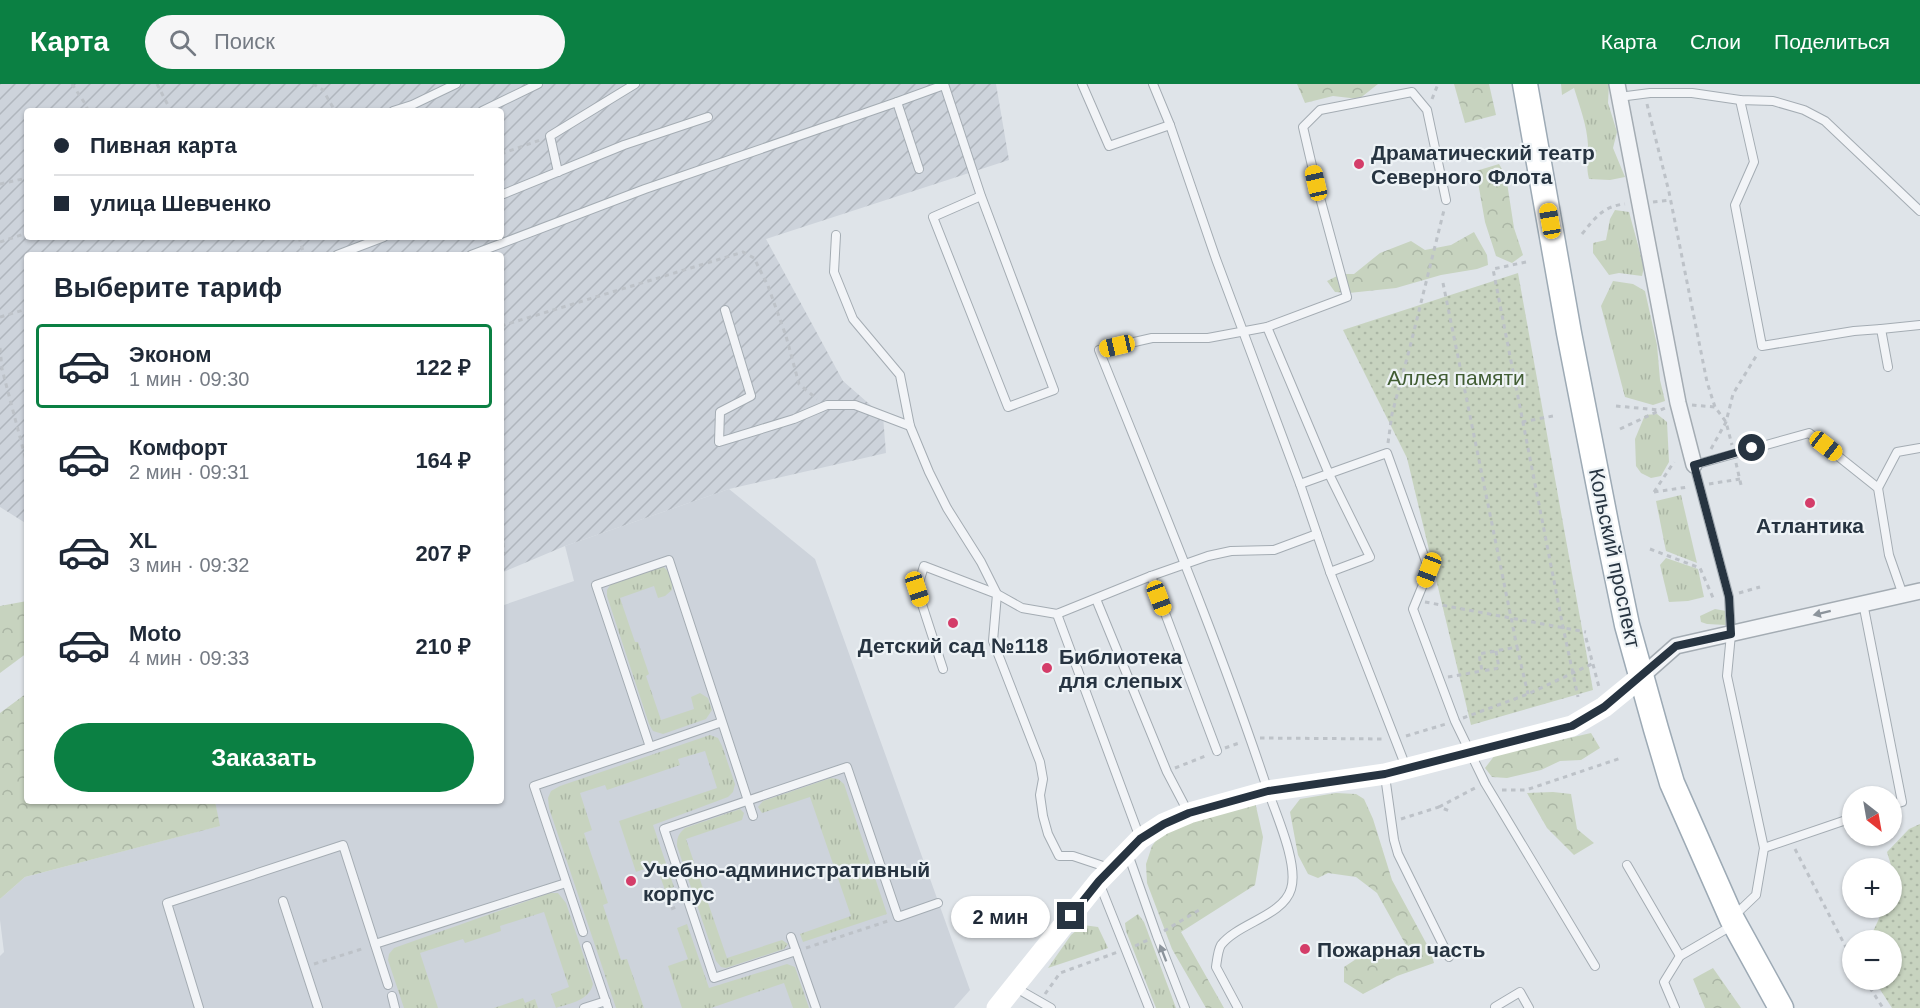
<!DOCTYPE html>
<html lang="ru">
<head>
<meta charset="utf-8">
<style>
	:root { --surface:#fff; --page:#f6f6f7; --text:#1f2937; --muted:#747a83; --line:#e0e1e3; --accent:#0b8043 }
	body { margin:0; font-family:Helvetica,sans-serif; background:var(--page); color:var(--text); height:100vh; display:flex; flex-direction:column; font-size:22px; white-space:nowrap }
	* { box-sizing:border-box; margin:0 }
	p { font-size:20px; color:var(--muted) }
	.icon { flex:none; width:33px; height:33px; fill:none; stroke:currentColor; stroke-width:2; stroke-linecap:round; stroke-linejoin:round }
	.map { position:relative; flex:1; overflow:hidden }
	.details { position:absolute; left:24px; top:168px; width:480px; height:552px; display:flex; flex-direction:column; background:var(--surface); border-radius:6px; box-shadow:0 2px 4px #0004 }
	.details>* { flex:none }
	.banner { position:absolute; left:24px; top:24px; width:480px; height:132px; border-radius:6px; box-shadow:0 2px 4px #0004; display:grid; align-content:center; height:132px; padding:0 30px; background:var(--surface) }
	.needle { width:39px; rotate:149deg }
	.tools { position:absolute; left:1842px; top:702px; display:grid; gap:12px }
	.tools a { display:grid; place-items:center; width:60px; height:60px; border-radius:50%; background:var(--surface); box-shadow:0 2px 4px #0004; font-size:30px }
	.end { position:absolute; width:27px; height:27px; margin:-14px; border:8px solid #273441; background:#fff; box-shadow:0 0 0 3px #fff }
	.from { border-radius:50% }
	.bubble { position:absolute; height:42px; border-radius:21px; background:var(--surface); box-shadow:0 2px 4px #0004; font-size:20px; font-weight:700; line-height:42px; text-align:center }
	.car { position:absolute; width:18px; height:36px; margin:-18px -9px; border-radius:8px; box-shadow:0 0 4px 2px #0007; background:linear-gradient(#f5c518 24%,#345 0 40%,#f5c518 0 76%,#345 0 86%,#f5c518 0) }
	.banner b { display:flex; align-items:center; gap:21px; height:57px; font-size:22px }
	.banner b+b { border-top:2px solid var(--line) }
	.banner i { width:15px; height:15px; background:var(--text) }
	ul { padding:0; list-style:none }
	li { display:flex; align-items:center; gap:18px; height:84px; margin:0 12px 9px; padding:0 18px; border:3px solid transparent; border-radius:6px }
	li div { flex:1 }
	li b { display:block; font-size:22px }
	li em { font-style:normal; font-weight:700 }
	li.on { border-color:var(--accent) }
	li>.icon { width:54px; height:54px; stroke-width:1.5 }
	h2 { padding:0 30px; font-size:27px; line-height:72px }
	.cta { display:flex; gap:12px; margin-top:auto; padding:12px 30px }
	.cta a { flex:1; height:69px; border-radius:36px; background:var(--accent); color:#fff; font-size:24px; font-weight:700; line-height:69px; text-align:center }
	header { display:flex; align-items:center; gap:36px; box-sizing:border-box; height:84px; padding:0 30px; background:var(--accent); color:#fff }
	header strong { font-size:28px }
	nav { display:flex; gap:33px; margin-inline-start:auto; font-size:21px }
	.search { width:420px; height:54px; background:var(--page); display:flex; align-items:center; gap:15px; box-sizing:border-box; padding:0 21px; border-radius:33px; color:var(--muted); font-size:22px }
	.map>svg:first-child { display:block }
	.built { fill:#cdd3db }
	.industrial { fill:url(#industrial-furrows); fill-rule:evenodd }
	.grass { fill:url(#grass-tufts) }
	.forest { fill:url(#forest-crowns) }
	.park { fill:url(#park-dots) }
	.lines { fill:none; stroke-linecap:round; stroke-linejoin:round }
	.lane-casing { stroke:#a4acb3; stroke-width:10 }
	.street-casing { stroke:#a4acb3; stroke-width:18 }
	.primary-casing { stroke:#9daab5; stroke-width:27 }
	.path { stroke:#bdc2c8; stroke-width:3; stroke-dasharray:4.5 4.5; stroke-linecap:butt }
	.lane { stroke:#f2f4f7; stroke-width:8 }
	.street { stroke:#f2f4f7; stroke-width:15 }
	.secondary { stroke:#fff; stroke-width:21 }
	.primary { stroke:#fff; stroke-width:24 }
	.oneway { fill:#8c949c }
	.route { stroke:#273441; stroke-width:8 }
	.poi-dot { fill:#d43d69; stroke:#eef3f6; stroke-width:2 }
	.labels { text-anchor:middle; dominant-baseline:central; stroke-width:4.5; stroke-linejoin:round; paint-order:stroke }
	.poi-label { font-size:21px; font-weight:bold; fill:#273441; stroke:#eef3f6; text-anchor:start }
	.park-label { font-size:21px; fill:#415d33; stroke:#eef3f6 }
	.street-label { font-size:21px; fill:#273441; stroke:#eef3f6 }
</style>
</head>
<body>
<header>
<strong>Карта</strong>
<div class="search"><svg class="icon" aria-label="search" viewBox="0 0 24 24"><circle cx="10" cy="10" r="6"/><path d="M15 15l6 6"/></svg>Поиск</div>
<nav><a>Карта</a><a>Слои</a><a>Поделиться</a></nav>
</header>
<div class="map">
<svg width="1920" height="924" viewBox="0 0 1920 924">
	<defs>
		<pattern id="industrial-furrows" width="10" height="10" patternUnits="userSpaceOnUse" patternTransform="scale(1.5)"><rect width="10" height="10" fill="#cdd3db"/><path d="M-1 1l2-2M0 10L10 0M9 11l2-2" fill="none" stroke="#b0b6bd"/></pattern>
		<pattern id="grass-tufts" width="24" height="20" patternUnits="userSpaceOnUse" patternTransform="scale(1.5)"><rect width="24" height="20" fill="#c7d3bf"/><path d="M3 7l-1-3M5 7V3M7 7l1-3M15 17l-1-3M17 17v-4M19 17l1-3" fill="none" stroke="#abb6a5"/></pattern>
		<pattern id="forest-crowns" width="20" height="18" patternUnits="userSpaceOnUse" patternTransform="scale(1.5)"><rect width="20" height="18" fill="#c7d3bf"/><path d="M2 6a3 3 0 1 1 6 0M12 15a3 3 0 1 1 6 0" fill="none" stroke="#abb6a5"/></pattern>
		<pattern id="park-dots" width="8" height="8" patternUnits="userSpaceOnUse" patternTransform="scale(1.5)"><rect width="8" height="8" fill="#c7d3bf"/><path d="M2 2h.1M6 6h.1" fill="none" stroke="#abb6a5" stroke-width="1.8" stroke-linecap="round"/></pattern>
	</defs>
	<rect width="100%" height="100%" fill="#dfe4e9"/>
	<polygon class="built" points="729,405 815,475 970,906 954,924 0,924 0,872 4,868 0,836 0,815 25,793 219,742 215,717 501,717 501,522 574,497 565,462"/>
	<path class="industrial" d="M0 0H996L1009 76 766 155 843 297 883 332 886 369 729 405 565 462 501 489V171H27V440L0 423ZM27 27H501V153H27Z"/>
	<g class="grass">
		<path d="M1561 0H1609L1608 19 1617 48 1613 64 1625 93 1610 96 1589 95C1586 84 1588 73 1588 61 1587 41 1580 24 1574 4L1562 11Z"/>
		<polygon points="1615,126 1629,128 1644,183 1642,192 1619,189 1609,191 1593,169 1593,159 1606,156 1610,135"/>
		<polygon points="1613,197 1633,200 1645,207 1657,261 1660,296 1665,317 1653,321 1625,313 1601,222"/>
		<polygon points="1657,330 1667,338 1669,378 1661,392 1651,394 1641,389 1636,382 1635,355 1645,331"/>
		<polygon points="1681,411 1697,479 1666,467 1656,417"/>
		<polygon points="1666,474 1698,485 1704,513 1688,517 1669,518 1660,481"/>
		<path d="M661 482C670 485 673 497 672 506L665 512 658 514 654 502 620 514 635 558H638L649 590 646 592 661 636 694 625 691 613 700 609 708 614 712 626 706 635 663 650 653 647 649 640 607 512V506L612 498Z"/>
		<polygon points="1715,525 1726,527 1726,541 1707,540 1701,538 1700,532"/>
		<polygon points="710,651 718,654 722,662 735,700 733,708 728,713 653,741 674,803 665,806 656,781 636,788 619,737 717,704 705,667 678,675 680,681 607,706 605,701 580,709 592,746 584,749 608,819 603,821 621,876 627,875 644,924 616,924 549,724 548,714 551,707 560,702"/>
		<polygon points="831,694 838,695 844,700 887,830 803,858 800,850 851,832 810,713 762,729 758,723 763,717"/>
		<path d="M740 725 744 729 742 736 686 755 727 874 782 856 788 860 784 865 726 884 721 883 716 877 677 762C677 754 678 750 685 744Z"/>
		<path d="M550 809H558L566 819 593 900C589 917 570 919 556 924L551 910 569 903 544 828 500 842 501 847 465 859 463 855 420 869 438 924H404L388 876 389 870 394 864Z"/>
		<polygon points="1138,830 1144,838 1176,924 1156,924 1126,847 1125,839"/>
		<polygon points="687,840 709,904 787,880 795,883 809,924 793,924 784,899 711,924 682,924 668,882 688,875 677,844"/>
		<polygon points="1083,841 1098,843 1108,864 1048,884 1071,851"/>
		<polygon points="523,914 525,919 535,915 538,924 494,924"/>
	</g>
	<g class="forest">
		<polygon points="1297,0 1378,0 1359,15 1333,12 1305,19"/>
		<polygon points="1454,0 1489,0 1496,31 1465,39"/>
		<polygon points="1499,80 1506,92 1514,144 1523,171 1512,179 1496,172 1485,138 1476,87"/>
		<polygon points="1474,148 1487,171 1488,181 1477,185 1441,191 1396,204 1349,209 1335,208 1327,197 1341,190 1354,190 1380,169 1411,157 1425,166 1451,161"/>
		<polygon points="27,517 27,569 0,589 0,522"/>
		<polygon points="27,609 27,717 215,717 220,742 25,793 0,815 0,629"/>
		<polygon points="1591,649 1600,664 1581,676 1560,677 1541,686 1507,694 1492,693 1485,684 1495,671"/>
		<polygon points="1553,708 1571,710 1577,745 1594,759 1574,771 1547,744 1527,709"/>
		<polygon points="1336,709 1356,710 1364,715 1373,735 1392,796 1431,868 1434,879 1397,892 1363,910 1344,898 1344,883 1376,862 1391,868 1407,863 1377,809 1356,793 1328,789 1318,794 1308,790 1298,771 1290,728 1300,715"/>
		<polygon points="1255,718 1263,753 1255,801 1181,848 1224,924 1206,924 1172,865 1147,799 1146,780 1152,762 1163,747"/>
		<polygon points="1713,884 1741,924 1705,924 1693,895"/>
	</g>
	<g class="park">
		<polygon points="1518,189 1593,606 1471,641 1407,374 1343,246"/>
		<polygon points="1920,740 1920,924 1892,924 1874,896 1892,896 1892,856 1869,856 1884,824 1892,824 1892,798 1894,791 1887,768 1909,745"/>
	</g>
	<g class="lines">
		<defs>
			<g id="lane">
				<polyline points="944,0 981,112 1054,306 1008,323 933,133 981,112"/>
				<polyline points="1082,0 1109,62 1170,41"/>
				<polyline points="1153,0 1170,41 1216,175 1300,400 1330,488 1406,683"/>
				<polyline points="1619,13 1650,9 1692,9 1740,16 1773,17 1804,26 1825,37 1920,127"/>
				<polyline points="1740,16 1754,78 1735,121 1762,262 1854,247 1881,245 1888,283"/>
				<polyline points="393,27 412,21 456,0"/>
				<polyline points="482,27 538,0"/>
				<polyline points="919,85 897,18 944,1"/>
				<polyline points="558,88 550,52 635,0"/>
				<polyline points="501,111 624,61 708,33"/>
				<polyline points="836,151 834,188 853,235 900,291 910,342 929,388 947,424 981,478 997,510 1022,524 1057,530 1151,492 1208,472 1231,467 1274,466 1317,450"/>
				<polyline points="337,171 384,153"/>
				<polyline points="471,171 645,105 897,18"/>
				<polyline points="725,226 751,312 720,328 719,358 794,335 827,321 855,321 910,342"/>
				<polyline points="1267,243 1329,390 1370,473 1330,488"/>
				<polyline points="1881,245 1920,241"/>
				<polyline points="1300,400 1387,369 1429,486 1413,525 1455,637 1485,699 1595,882"/>
				<polyline points="1878,404 1897,368 1920,364"/>
				<polyline points="1151,492 1217,667"/>
				<polyline points="1096,515 1167,688 1188,728"/>
				<polyline points="1863,519 1902,718 1892,721"/>
				<polyline points="1057,530 1140,754"/>
				<polyline points="943,585 917,505 924,482 997,510 993,557 1040,678 1043,695 1040,711 1043,732 1048,750 1059,772 1073,772 1109,784"/>
				<polyline points="722,638 650,663 596,501 669,476 753,732"/>
				<polyline points="1385,692 1394,756 1398,770 1449,873"/>
				<polyline points="1764,764 1852,734"/>
				<polyline points="1128,770 1157,852 1185,924"/>
				<polyline points="1627,781 1680,872"/>
				<polyline points="1100,801 1149,924"/>
				<polyline points="283,817 318,924"/>
				<polyline points="1735,831 1756,811 1764,764 1727,592 1731,550 1729,513 1694,381 1809,349 1878,404 1889,471 1903,511"/>
				<polyline points="583,848 534,702 650,663"/>
				<polyline points="791,853 796,867"/>
				<polyline points="375,860 566,799"/>
				<polyline points="587,862 608,924"/>
				<polyline points="1016,904 1051,924"/>
				<polyline points="392,912 395,924"/>
				<polyline points="1495,923 1520,908 1529,924"/>
				<polyline points="199,924 167,819 343,761 388,901"/>
				<polyline points="584,924 606,917"/>
				<polyline points="816,924 796,867 714,894 664,745 847,683 898,833 938,819"/>
				<path d="M1238 924 1216 883C1217 876 1218 866 1221 861 1238 839 1283 832 1291 805 1299 780 1275 728 1267 704 1218 556 1157 411 1099 266L1152 254H1208L1267 243 1347 213 1316 99 1303 43 1320 26 1412 8 1427 26 1446 116"/>
				<polyline points="1675,924 1664,898 1680,872 1733,841"/>
			</g>
			<g id="street">
				<polyline points="1617,0 1678,319 1694,381"/>
				<polyline points="1642,592 1676,562 1920,507"/>
			</g>
			<polyline id="primary" points="1525,0 1569,249 1608,449 1627,541 1656,645 1672,699 1732,835 1781,924"/>
		</defs>
		<use href="#lane" class="lane-casing"/>
		<use href="#street" class="street-casing"/>
		<use href="#primary" class="primary-casing"/>
		<g class="path">
			<polyline points="72,0 86,21 88,27"/>
			<polyline points="157,0 171,27"/>
			<polyline points="313,0 323,6 335,27"/>
			<polyline points="1432,15 1438,0"/>
			<polyline points="1647,20 1669,108 1707,298 1715,323 1726,338 1732,361"/>
			<polyline points="501,70 540,56"/>
			<polyline points="0,100 27,94"/>
			<polyline points="1653,118 1670,116"/>
			<path d="M1582 150C1595 134 1603 122 1625 120"/>
			<polyline points="299,153 304,171"/>
			<polyline points="0,158 27,149"/>
			<polyline points="1526,178 1493,185 1563,543 1578,613"/>
			<polyline points="1443,199 1517,563"/>
			<polyline points="0,233 27,225"/>
			<polyline points="501,242 743,168 754,174 768,202 786,252 799,300 817,315"/>
			<polyline points="0,264 2,285 27,380"/>
			<polyline points="1692,321 1715,323"/>
			<polyline points="1616,322 1659,326"/>
			<polyline points="1522,338 1553,332"/>
			<polyline points="1620,345 1665,324"/>
			<polyline points="1388,359 1392,330 1410,263 1444,126"/>
			<polyline points="1711,365 1726,338 1733,310 1758,269"/>
			<polyline points="1736,379 1741,401"/>
			<polyline points="1709,400 1740,395"/>
			<polyline points="1654,408 1688,403"/>
			<polyline points="1654,408 1674,378"/>
			<polyline points="501,441 504,469 501,470"/>
			<polyline points="1650,465 1700,484 1714,516"/>
			<polyline points="1739,509 1760,503"/>
			<polyline points="1425,518 1586,548"/>
			<polyline points="1586,554 1599,603"/>
			<polyline points="1496,567 1499,584 1482,587 1479,570 1517,563 1528,610"/>
			<polyline points="1448,593 1482,587"/>
			<polyline points="1463,634 1528,610 1594,579"/>
			<polyline points="1406,652 1446,640"/>
			<polyline points="1260,654 1385,655"/>
			<polyline points="1225,664 1242,658"/>
			<polyline points="1175,684 1208,671"/>
			<polyline points="1502,706 1526,706 1621,674"/>
			<polyline points="1439,723 1475,704"/>
			<polyline points="1401,735 1439,723 1450,727"/>
			<polyline points="1795,765 1852,875"/>
			<polyline points="671,825 679,822"/>
			<polyline points="1164,847 1199,826"/>
			<polyline points="1135,862 1148,856"/>
			<polyline points="806,864 888,837"/>
			<polyline points="314,880 365,864"/>
			<polyline points="1865,896 1883,924"/>
			<polyline points="1045,910 1060,889 1118,868"/>
		</g>
		<use href="#lane" class="lane"/>
		<use href="#street" class="street"/>
		<polyline class="secondary" points="997,924 1099,797 1140,755 1163,740 1189,729 1268,707 1385,690 1572,642 1604,623 1642,592"/>
		<use href="#primary" class="primary"/>
	</g>
	<defs><path id="oneway-solid" d="M-6-.8H1V-3.2L6.5 0L1 3.2V.8H-6Z" transform="scale(1.5)"/></defs>
	<g class="oneway">
		<use href="#oneway-solid" transform="translate(1822 529) rotate(166)"/>
		<use href="#oneway-solid" transform="translate(1163 869) rotate(-111)"/>
	</g>
	<g class="lines">
		<polyline class="route" points="1071,832 1099,797 1140,755 1164,740 1189,729 1268,707 1385,690 1572,642 1604,623 1676,562 1731,550 1729,513 1694,381 1752,364"/>
	</g>
	<g class="poi-dot">
		<circle cx="1359" cy="80" r="6"/>
		<circle cx="1810" cy="419" r="6"/>
		<circle cx="953" cy="539" r="6"/>
		<circle cx="1047" cy="584" r="6"/>
		<circle cx="631" cy="797" r="6"/>
		<circle cx="1305" cy="865" r="6"/>
	</g>
	<g class="labels">
		<g class="poi-label">
			<text x="1371" y="68">Драматический театр<tspan x="1371" dy="24">Северного Флота</tspan></text>
			<text x="1810" y="441" text-anchor="middle">Атлантика</text>
			<text x="953" y="561" text-anchor="middle">Детский сад №118</text>
			<text x="1059" y="572">Библиотека<tspan x="1059" dy="24">для слепых</tspan></text>
			<text x="643" y="785">Учебно-административный<tspan x="643" dy="24">корпус</tspan></text>
			<text x="1317" y="865">Пожарная часть</text>
		</g>
		<g class="park-label">
			<text x="1456" y="293">Аллея памяти</text>
		</g>
		<g class="street-label">
			<text transform="translate(1615 474) rotate(78)">Кольский проспект</text>
		</g>
	</g>
</svg>
<div class="tools">
<a><svg class="needle" viewBox="-14 -14 28 28"><path d="M0-13l5 13h-10z" fill="#e53935"/><path d="M0 13l5-13h-10z" fill="#747a83"/></svg></a>
<a>+</a>
<a>−</a>
</div>
<i class="end from" style="left:1752px;top:364px"></i>
<i class="end" style="left:1071px;top:832px"></i>
<div class="bubble" style="left:951px;top:812px;width:99px">2 мин</div>
<i class="car" style="left:1316px;top:99px;rotate:347deg"></i>
<i class="car" style="left:1550px;top:137px;rotate:350deg"></i>
<i class="car" style="left:1117px;top:262px;rotate:257deg"></i>
<i class="car" style="left:1826px;top:362px;rotate:128deg"></i>
<i class="car" style="left:1429px;top:486px;rotate:201deg"></i>
<i class="car" style="left:917px;top:505px;rotate:162deg"></i>
<i class="car" style="left:1159px;top:514px;rotate:159deg"></i>
<div class="banner">
<b><i class="from"></i>Пивная карта</b>
<b><i></i>улица Шевченко</b>
</div>
<section class="details">
<h2>Выберите тариф</h2>
<ul>
<li class="on"><svg class="icon" aria-label="car" viewBox="0 0 24 24"><path d="M5 17H2v-5l4-1 3-4h7l3 4 3 1v5h-3M9 17h6M6 11h13"/><circle cx="7" cy="17" r="2"/><circle cx="17" cy="17" r="2"/></svg><div><b>Эконом</b><p>1 мин · 09:30</p></div><em>122 ₽</em></li>
<li><svg class="icon" aria-label="car" viewBox="0 0 24 24"><path d="M5 17H2v-5l4-1 3-4h7l3 4 3 1v5h-3M9 17h6M6 11h13"/><circle cx="7" cy="17" r="2"/><circle cx="17" cy="17" r="2"/></svg><div><b>Комфорт</b><p>2 мин · 09:31</p></div><em>164 ₽</em></li>
<li><svg class="icon" aria-label="car" viewBox="0 0 24 24"><path d="M5 17H2v-5l4-1 3-4h7l3 4 3 1v5h-3M9 17h6M6 11h13"/><circle cx="7" cy="17" r="2"/><circle cx="17" cy="17" r="2"/></svg><div><b>XL</b><p>3 мин · 09:32</p></div><em>207 ₽</em></li>
<li><svg class="icon" aria-label="car" viewBox="0 0 24 24"><path d="M5 17H2v-5l4-1 3-4h7l3 4 3 1v5h-3M9 17h6M6 11h13"/><circle cx="7" cy="17" r="2"/><circle cx="17" cy="17" r="2"/></svg><div><b>Moto</b><p>4 мин · 09:33</p></div><em>210 ₽</em></li>
</ul>
<div class="cta"><a>Заказать</a></div>
</section>
</div>
</body>
</html>
